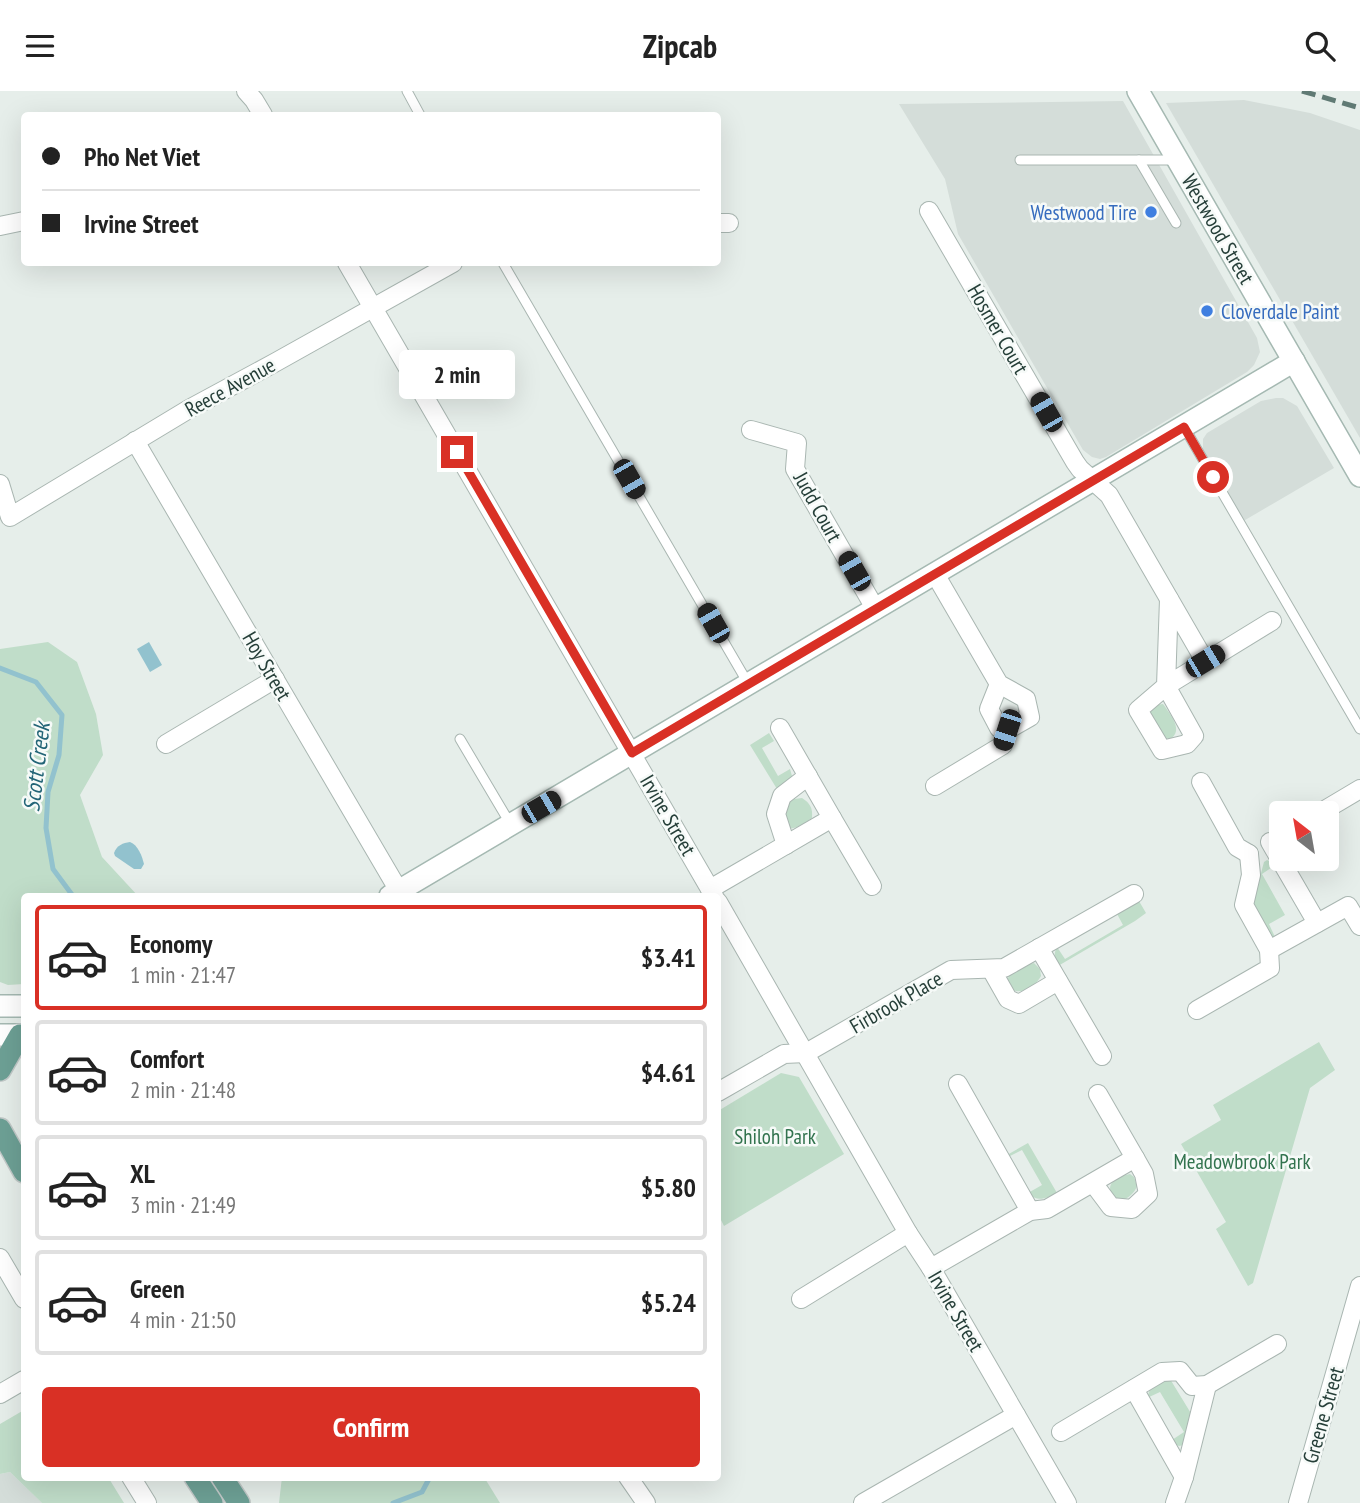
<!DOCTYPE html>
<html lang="en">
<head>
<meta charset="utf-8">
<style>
	:root { --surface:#fff; --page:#f6f6f6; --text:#222; --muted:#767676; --line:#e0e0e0; --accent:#d93025 }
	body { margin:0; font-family:"PT Sans Narrow",sans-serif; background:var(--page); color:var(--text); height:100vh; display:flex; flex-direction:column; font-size:26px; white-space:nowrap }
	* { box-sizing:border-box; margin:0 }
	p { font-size:23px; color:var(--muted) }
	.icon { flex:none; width:38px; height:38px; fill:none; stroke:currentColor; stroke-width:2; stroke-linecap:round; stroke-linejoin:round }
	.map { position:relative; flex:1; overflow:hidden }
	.sheet { position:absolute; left:21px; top:802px; width:700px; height:588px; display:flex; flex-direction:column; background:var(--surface); border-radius:7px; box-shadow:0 7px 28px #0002 }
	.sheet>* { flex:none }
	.banner { position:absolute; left:21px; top:21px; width:700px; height:154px; border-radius:7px; box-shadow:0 7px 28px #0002; display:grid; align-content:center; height:154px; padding:0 21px; background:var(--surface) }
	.needle { width:46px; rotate:329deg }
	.tools { position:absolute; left:1269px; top:710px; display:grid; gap:14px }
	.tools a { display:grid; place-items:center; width:70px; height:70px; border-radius:7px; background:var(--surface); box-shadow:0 7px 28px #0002; font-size:35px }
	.end { position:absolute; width:32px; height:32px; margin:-16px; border:9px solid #d93025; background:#fff; box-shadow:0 0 0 4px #fff }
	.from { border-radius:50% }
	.bubble { position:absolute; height:49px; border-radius:7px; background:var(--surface); box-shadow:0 7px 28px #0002; font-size:23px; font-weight:600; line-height:49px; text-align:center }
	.car { position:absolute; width:21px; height:42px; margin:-21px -10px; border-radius:9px; box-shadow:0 0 5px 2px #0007; background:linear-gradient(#222 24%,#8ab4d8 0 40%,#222 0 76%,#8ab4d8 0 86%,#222 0) }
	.banner b { display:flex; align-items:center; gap:24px; height:66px; font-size:26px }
	.banner b+b { border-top:2px solid var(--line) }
	.banner i { width:18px; height:18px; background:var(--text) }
	ul { padding:12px 0 0; list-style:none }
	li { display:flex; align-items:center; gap:21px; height:105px; margin:0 14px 10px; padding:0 7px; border:4px solid var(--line); border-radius:7px }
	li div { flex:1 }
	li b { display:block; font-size:26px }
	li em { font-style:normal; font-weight:600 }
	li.current { border-color:var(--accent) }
	li>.icon { width:63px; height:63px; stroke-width:1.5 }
	.action { display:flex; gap:14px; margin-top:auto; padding:14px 21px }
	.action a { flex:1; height:80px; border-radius:7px; background:var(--accent); color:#fff; font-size:28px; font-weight:600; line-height:80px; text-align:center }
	header { display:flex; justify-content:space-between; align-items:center; height:91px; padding:0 21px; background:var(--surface); font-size:32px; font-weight:600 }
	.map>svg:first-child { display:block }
	.built { fill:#d4ddd9 }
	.green { fill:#c0ddc9 }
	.water { fill:#92c2ce }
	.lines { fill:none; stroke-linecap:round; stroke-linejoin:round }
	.stream { stroke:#92c2ce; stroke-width:5 }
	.lane-casing { stroke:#a9b6b1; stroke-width:11 }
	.street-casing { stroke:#a9b6b1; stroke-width:20 }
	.secondary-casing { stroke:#a5b9b2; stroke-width:24 }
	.primary-casing { stroke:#c2c9c8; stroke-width:24 }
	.lane { stroke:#fff; stroke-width:9 }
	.street { stroke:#fff; stroke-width:18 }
	.secondary { stroke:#fff; stroke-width:21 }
	.primary { stroke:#6da095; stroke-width:21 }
	.rail { stroke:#607a74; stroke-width:5; stroke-dasharray:14 7; stroke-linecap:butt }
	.route { stroke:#d93025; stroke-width:9 }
	.shop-dot { fill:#3f7fe0; stroke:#f6faf8; stroke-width:2.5 }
	.labels { text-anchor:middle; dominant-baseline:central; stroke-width:5; stroke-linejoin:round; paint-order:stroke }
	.shop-label { font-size:21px; fill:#366cbe; stroke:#f6faf8; text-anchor:end }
	.street-label { font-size:21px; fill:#263f39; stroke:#f6faf8 }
	.park-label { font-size:21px; fill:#32734e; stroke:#f6faf8 }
	.water-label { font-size:23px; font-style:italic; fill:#236577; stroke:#f6faf8 }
</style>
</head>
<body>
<header><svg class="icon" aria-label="menu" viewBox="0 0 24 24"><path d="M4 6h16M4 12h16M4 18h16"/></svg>Zipcab<svg class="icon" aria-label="search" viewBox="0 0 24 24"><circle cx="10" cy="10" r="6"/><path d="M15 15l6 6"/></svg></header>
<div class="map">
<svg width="1360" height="1412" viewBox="0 0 1360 1412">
	<rect width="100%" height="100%" fill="#e6eeea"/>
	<g class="built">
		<polygon points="1244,9 1310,22 1360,39 1360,347 1166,12"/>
		<polygon points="1123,10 1257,247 1260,261 1254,274 1247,281 1106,366 1100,368 1092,366 1083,359 958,143 945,88 899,13"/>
		<polygon points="1276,307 1283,307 1297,315 1334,377 1240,432 1199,362 1203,359 1203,348 1207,342 1261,310"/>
		<polygon points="10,1381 42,1412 0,1412 0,1383"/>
	</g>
	<g class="green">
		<polygon points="48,551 77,571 96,623 103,664 80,704 102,766 138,805 24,805 24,893 8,894 0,891 0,558"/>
		<path d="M1163 613C1171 624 1184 640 1170 648L1163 646 1150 625 1151 619 1155 614Z"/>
		<polygon points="769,642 774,650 762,657 778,685 790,678 792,685 790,689 777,698 750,654"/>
		<path d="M802 707C810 712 813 717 812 727 804 732 795 740 785 737L784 715 794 708Z"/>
		<polygon points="1267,769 1271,771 1274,775 1262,783 1285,824 1269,833 1275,846 1271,845 1252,815 1264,771"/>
		<path d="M1136 805 1146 822 1135 830 1058 875C1055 868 1053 863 1057 856L1065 868 1123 834 1116 821Z"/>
		<path d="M1034 872 1040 878 1041 885C1035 897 1011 911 1007 888 1014 879 1023 874 1034 872Z"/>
		<polygon points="1319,951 1335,979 1310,997 1253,1192 1248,1195 1216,1138 1226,1131 1181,1053 1221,1029 1213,1014"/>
		<polygon points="781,982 799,986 844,1063 724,1135 718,1123 718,1020"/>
		<path d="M1028 1052 1057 1102C1046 1107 1038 1112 1028 1102L1042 1094 1022 1059 1008 1066 1007 1064Z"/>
		<path d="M1130 1083 1134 1086 1137 1095C1135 1102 1124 1113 1115 1108 1114 1107 1113 1105 1112 1104 1105 1091 1119 1085 1130 1083Z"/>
		<polygon points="1166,1288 1170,1288 1192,1324 1184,1354 1179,1355 1175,1353 1172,1349 1184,1341 1160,1301 1147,1307 1150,1298"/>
		<polygon points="24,1319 24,1386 108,1386 124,1412 42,1412 10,1381 0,1383 0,1333"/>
		<polygon points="282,1386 484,1386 500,1412 279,1412"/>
	</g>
	<g class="water">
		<polygon points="149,551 162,574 150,581 137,558"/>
		<path d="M130 751C138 754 142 765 144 773L141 778H134L115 765 114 762C117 754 123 752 130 751Z"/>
	</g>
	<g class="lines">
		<g class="stream">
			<polyline points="0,577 36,591 62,624 59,664 48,701 46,737 53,778 73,805"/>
			<polyline points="393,1412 422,1401 430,1386"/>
		</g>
		<defs>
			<g id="lane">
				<polyline points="407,0 420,24"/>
				<polyline points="1020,69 1176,69"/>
				<polyline points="1139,69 1176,132"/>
				<polyline points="503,172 749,594"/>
				<polyline points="1184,336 1360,638"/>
				<polyline points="460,648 511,734"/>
			</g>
			<g id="street">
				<polyline points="246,0 254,9 263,24"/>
				<polyline points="929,120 1075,371 1080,378 1109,404 1205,570"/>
				<polyline points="718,132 729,132"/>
				<polyline points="0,135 24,130"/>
				<polyline points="347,172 714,805"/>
				<polyline points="751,339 797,352 795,378 876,519"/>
				<polyline points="135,350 399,800"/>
				<polyline points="0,393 10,426 189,318 276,271 453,172"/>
				<polyline points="1169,508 1166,595 1194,645 1187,653 1162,659 1138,619 1166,595 1272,530"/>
				<polyline points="999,593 989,618 999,637 1007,639"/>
				<polyline points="166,653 275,588"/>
				<polyline points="1201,691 1237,756 1249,763"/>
				<polyline points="935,695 1003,654 1007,639 1030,626 1026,608 999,593 935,483"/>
				<polyline points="1318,723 1360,698"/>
				<polyline points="832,727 872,795"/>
				<polyline points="1270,751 1317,832"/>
				<polyline points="786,754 776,723 782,705 808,685"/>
				<polyline points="710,798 832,727 780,637"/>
				<polyline points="718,811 908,1142 931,1177 1067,1412"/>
				<polyline points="1039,857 1102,965"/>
				<polyline points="1269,859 1348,815 1360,835"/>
				<polyline points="991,878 1008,908 1019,913 1058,890"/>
				<polyline points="1197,919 1270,877 1269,859 1244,814 1251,784 1249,763"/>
				<polyline points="806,962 951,879 1004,877 1134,803"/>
				<polyline points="958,993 1030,1120"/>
				<polyline points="718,1001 784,963 806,962"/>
				<polyline points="1093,1092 1111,1116 1132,1118 1148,1103 1144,1083 1135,1067"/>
				<polyline points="0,1167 24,1208"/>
				<polyline points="931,1177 1030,1120 1047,1118 1135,1067 1098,1003"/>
				<polyline points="801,1208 908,1142"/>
				<polyline points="1134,1298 1184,1386"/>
				<polyline points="0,1303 24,1289"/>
				<polyline points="1061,1341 1162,1281 1180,1280 1192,1295 1207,1294 1277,1253"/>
				<polyline points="131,1386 147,1412"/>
				<polyline points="628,1386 646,1412"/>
				<polyline points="863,1412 1016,1324"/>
				<polyline points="1175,1412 1184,1386 1207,1294"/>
				<polyline points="1298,1412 1360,1195"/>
			</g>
			<g id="secondary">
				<polyline points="1138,0 1360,385"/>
				<polyline points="390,805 1294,270"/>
				<polyline points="0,915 24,915"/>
				<polyline points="0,944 24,944"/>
			</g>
			<g id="primary">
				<polyline points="0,979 20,944"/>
				<polyline points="0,1038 24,1081"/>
				<polyline points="195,1386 212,1412"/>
				<polyline points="222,1386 239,1412"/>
			</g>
		</defs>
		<use href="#lane" class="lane-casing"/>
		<use href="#street" class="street-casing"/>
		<use href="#secondary" class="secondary-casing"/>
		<use href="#primary" class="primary-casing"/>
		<use href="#lane" class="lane"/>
		<use href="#street" class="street"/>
		<use href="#secondary" class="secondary"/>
		<use href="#primary" class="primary"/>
		<polyline class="rail" points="1302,0 1360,17"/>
	</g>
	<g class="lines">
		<polyline class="route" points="457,361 632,662 1184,336 1213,386"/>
	</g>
	<g class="shop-dot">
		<circle cx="1151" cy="121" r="7"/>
		<circle cx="1207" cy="220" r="7"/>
	</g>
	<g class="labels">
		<g class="shop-label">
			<text x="1137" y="121">Westwood Tire</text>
			<text x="1221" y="220" text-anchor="start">Cloverdale Paint</text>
		</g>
		<g class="street-label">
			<text transform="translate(1218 138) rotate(60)">Westwood Street</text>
			<text transform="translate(998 238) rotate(60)">Hosmer Court</text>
			<text transform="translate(230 296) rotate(-29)">Reece Avenue</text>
			<text transform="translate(818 416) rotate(61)">Judd Court</text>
			<text transform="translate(267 575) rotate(60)">Hoy Street</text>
			<text transform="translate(668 724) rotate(60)">Irvine Street</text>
			<text transform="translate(896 911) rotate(-30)">Firbrook Place</text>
			<text transform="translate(956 1220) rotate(60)">Irvine Street</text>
			<text transform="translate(1323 1324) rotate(-74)">Greene Street</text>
		</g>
		<g class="park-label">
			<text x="775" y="1045">Shiloh Park</text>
			<text x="1242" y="1070">Meadowbrook Park</text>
		</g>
		<g class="water-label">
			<text transform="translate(36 676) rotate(-83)">Scott Creek</text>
		</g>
	</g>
</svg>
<div class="tools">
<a><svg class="needle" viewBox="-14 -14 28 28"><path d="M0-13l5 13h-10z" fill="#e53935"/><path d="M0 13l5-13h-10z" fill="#767676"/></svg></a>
</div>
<i class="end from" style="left:1213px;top:386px"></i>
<i class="end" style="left:457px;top:361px"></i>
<div class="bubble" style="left:399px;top:259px;width:116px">2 min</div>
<i class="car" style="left:1046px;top:321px;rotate:330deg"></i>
<i class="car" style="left:629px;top:388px;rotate:150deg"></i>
<i class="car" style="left:854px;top:480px;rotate:330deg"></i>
<i class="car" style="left:713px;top:532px;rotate:330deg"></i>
<i class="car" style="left:1205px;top:570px;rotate:59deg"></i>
<i class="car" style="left:1007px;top:639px;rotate:198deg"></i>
<i class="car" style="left:541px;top:716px;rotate:60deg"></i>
<div class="banner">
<b><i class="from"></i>Pho Net Viet</b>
<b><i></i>Irvine Street</b>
</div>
<section class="sheet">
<ul>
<li class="current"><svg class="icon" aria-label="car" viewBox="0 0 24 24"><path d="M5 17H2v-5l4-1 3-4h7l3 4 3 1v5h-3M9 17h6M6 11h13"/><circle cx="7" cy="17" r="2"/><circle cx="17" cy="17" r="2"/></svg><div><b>Economy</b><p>1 min · 21:47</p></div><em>$3.41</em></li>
<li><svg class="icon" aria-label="car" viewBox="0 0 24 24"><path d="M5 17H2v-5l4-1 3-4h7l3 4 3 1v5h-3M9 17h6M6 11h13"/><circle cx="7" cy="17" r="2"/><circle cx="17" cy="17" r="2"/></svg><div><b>Comfort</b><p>2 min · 21:48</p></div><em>$4.61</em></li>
<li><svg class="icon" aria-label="car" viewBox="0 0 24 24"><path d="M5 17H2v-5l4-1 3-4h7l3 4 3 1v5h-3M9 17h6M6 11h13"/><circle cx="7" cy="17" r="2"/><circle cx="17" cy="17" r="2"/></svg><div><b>XL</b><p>3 min · 21:49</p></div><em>$5.80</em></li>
<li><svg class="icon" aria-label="car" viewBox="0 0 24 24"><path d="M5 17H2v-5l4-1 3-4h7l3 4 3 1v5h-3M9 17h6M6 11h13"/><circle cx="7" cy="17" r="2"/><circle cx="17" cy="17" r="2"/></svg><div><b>Green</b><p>4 min · 21:50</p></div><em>$5.24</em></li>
</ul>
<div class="action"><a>Confirm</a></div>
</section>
</div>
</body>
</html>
